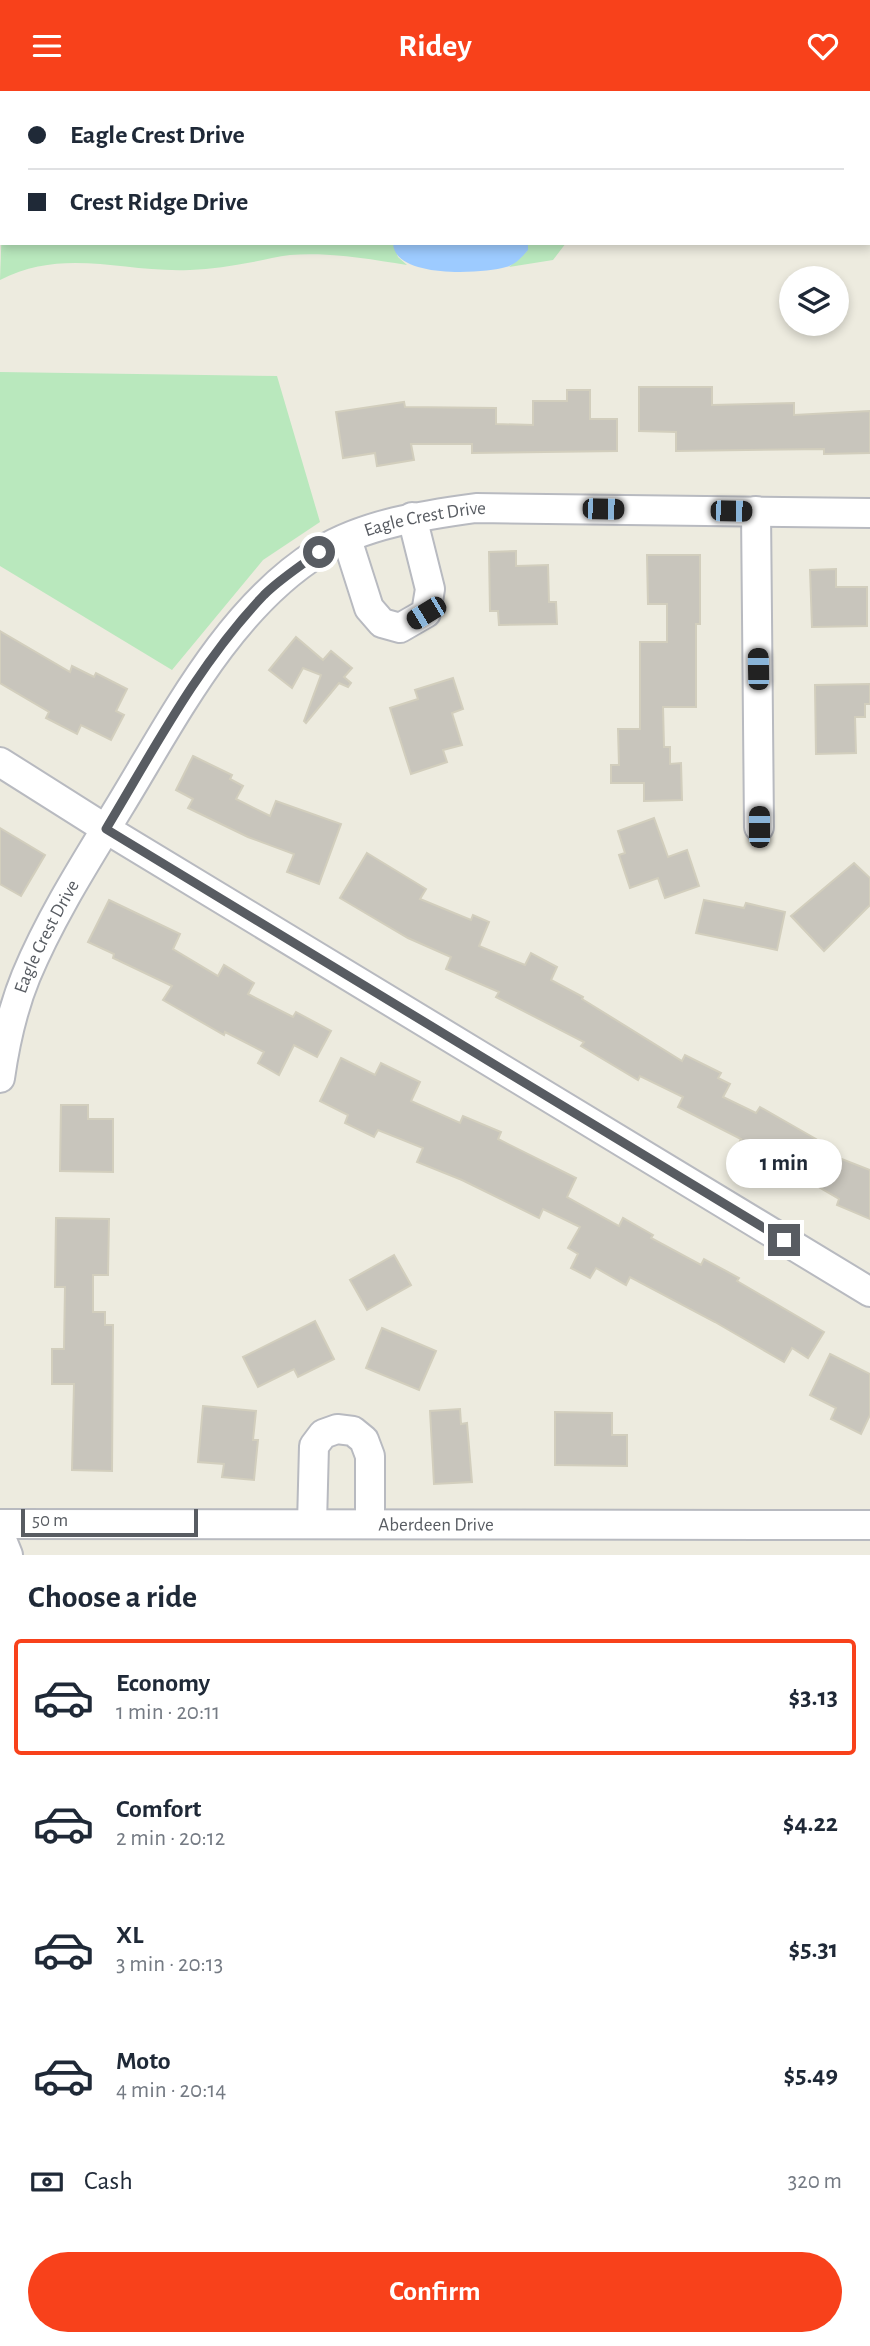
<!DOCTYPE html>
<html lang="en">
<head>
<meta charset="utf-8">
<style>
	:root { --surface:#fff; --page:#f6f6f7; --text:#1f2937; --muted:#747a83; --line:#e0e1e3; --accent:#f8411b }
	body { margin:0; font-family:"Alegreya Sans",sans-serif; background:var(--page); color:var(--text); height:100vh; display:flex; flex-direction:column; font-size:26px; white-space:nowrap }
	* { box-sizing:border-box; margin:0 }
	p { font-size:23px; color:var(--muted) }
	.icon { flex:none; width:38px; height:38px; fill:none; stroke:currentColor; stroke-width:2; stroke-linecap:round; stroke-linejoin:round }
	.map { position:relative; height:1464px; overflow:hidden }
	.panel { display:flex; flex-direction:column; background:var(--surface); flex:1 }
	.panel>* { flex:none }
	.hud { position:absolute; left:0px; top:0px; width:872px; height:154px; box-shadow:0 4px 10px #0003; display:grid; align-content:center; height:154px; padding:0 28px; background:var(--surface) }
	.buttons { position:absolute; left:779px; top:175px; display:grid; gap:14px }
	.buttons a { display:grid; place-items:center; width:70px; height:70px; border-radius:50%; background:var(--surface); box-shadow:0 4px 10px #0003; font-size:35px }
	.scale { position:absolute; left:21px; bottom:18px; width:177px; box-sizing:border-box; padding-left:7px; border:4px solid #585c62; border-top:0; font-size:19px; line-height:24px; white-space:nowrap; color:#585c62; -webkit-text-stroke:5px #fff; paint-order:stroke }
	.end { position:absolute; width:32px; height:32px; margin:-16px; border:9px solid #585c62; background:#fff; box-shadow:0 0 0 4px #fff }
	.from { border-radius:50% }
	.bubble { position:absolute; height:49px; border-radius:24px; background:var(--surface); box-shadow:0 4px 10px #0003; font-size:23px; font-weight:700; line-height:49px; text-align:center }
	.car { position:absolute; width:21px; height:42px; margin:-21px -10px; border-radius:9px; box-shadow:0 0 5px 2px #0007; background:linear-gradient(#222 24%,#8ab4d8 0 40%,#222 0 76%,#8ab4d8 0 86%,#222 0) }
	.hud b { display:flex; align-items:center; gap:24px; height:66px; font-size:26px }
	.hud b+b { border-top:2px solid var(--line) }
	.hud i { width:18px; height:18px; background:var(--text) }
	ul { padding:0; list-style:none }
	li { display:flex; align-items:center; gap:21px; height:116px; margin:0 14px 10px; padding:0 14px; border:4px solid transparent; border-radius:7px }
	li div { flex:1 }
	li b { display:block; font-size:26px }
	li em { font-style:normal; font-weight:700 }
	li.current { border-color:var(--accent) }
	li>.icon { width:63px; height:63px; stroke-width:1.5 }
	h2 { padding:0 28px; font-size:32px; line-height:84px }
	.pay { display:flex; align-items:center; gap:18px; height:77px; padding:0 28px; font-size:26px }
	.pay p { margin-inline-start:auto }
	.primary-button { display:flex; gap:14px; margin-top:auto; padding:14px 28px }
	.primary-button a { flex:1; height:80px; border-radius:42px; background:var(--accent); color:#fff; font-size:28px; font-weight:700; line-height:80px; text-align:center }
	header { display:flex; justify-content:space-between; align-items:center; height:91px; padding:0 28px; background:var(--accent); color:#fff; font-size:32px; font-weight:700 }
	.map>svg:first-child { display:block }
	.green { fill:#b9e8bd }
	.water { fill:#9dcbff }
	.building { fill:#c8c5bc; stroke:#d2cebd; stroke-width:2 }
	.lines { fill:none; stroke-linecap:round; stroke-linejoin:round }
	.minor-casing { stroke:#b8bac0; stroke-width:32 }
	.minor { stroke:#fff; stroke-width:28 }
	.route { stroke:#585c62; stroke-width:9 }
	.labels { text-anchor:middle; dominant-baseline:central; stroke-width:5; stroke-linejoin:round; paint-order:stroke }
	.street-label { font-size:19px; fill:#585c62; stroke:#fff }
</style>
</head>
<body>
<header><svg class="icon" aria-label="menu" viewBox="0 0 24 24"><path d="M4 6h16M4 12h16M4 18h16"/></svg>Ridey<svg class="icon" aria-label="heart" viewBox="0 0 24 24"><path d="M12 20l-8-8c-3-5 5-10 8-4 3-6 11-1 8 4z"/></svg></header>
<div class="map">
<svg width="870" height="1464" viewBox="0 0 870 1464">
	<rect width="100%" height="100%" fill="#edebdf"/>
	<g class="green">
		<path d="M2 133V152H393L398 166 407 174C368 168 330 161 290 164 278 165 265 169 253 171 232 175 211 178 190 179 122 182 65 156 0 189Z"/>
		<polygon points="528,152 566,152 553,169 509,176 527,160"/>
		<polygon points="0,281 277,285 320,431 263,469 172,579 0,475"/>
	</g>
	<path class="water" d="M393 152H528V159C522 166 515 174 506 176 482 183 394 188 393 152Z"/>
	<g class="building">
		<polygon points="639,296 712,296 712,314 794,312 794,324 870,320 870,362 824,363 824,358 676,360 676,341 639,340"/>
		<polygon points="567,299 590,299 590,328 617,328 617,360 472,362 472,353 411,353 414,369 377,375 375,362 343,367 336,321 404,311 405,316 496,317 496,333 533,334 533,310 567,310"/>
		<polygon points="516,460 516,475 548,474 549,511 556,511 557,533 499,534 498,520 490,520 489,461"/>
		<polygon points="647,464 700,464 700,533 696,533 696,616 663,616 664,656 670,656 670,673 681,672 682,709 644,710 644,692 611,692 611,674 619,674 618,638 640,638 640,551 667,551 667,513 648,513"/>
		<polygon points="836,478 836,496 867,496 867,535 812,536 810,479"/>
		<polygon points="0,540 70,581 72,575 94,586 96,582 127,598 116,620 124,624 111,649 81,634 77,643 46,627 49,621 0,592"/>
		<polygon points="296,546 323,569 331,560 352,577 344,586 351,592 348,596 339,592 306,632 304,630 321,584 303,577 292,597 269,579"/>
		<polygon points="453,587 463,618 452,622 462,654 443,659 447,671 411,683 390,617 418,608 415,599"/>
		<polygon points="870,593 870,613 865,613 865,626 855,626 856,662 816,663 815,594"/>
		<polygon points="193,665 232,684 230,688 243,695 236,708 270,725 276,710 341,733 319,793 287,781 294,763 248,746 188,717 193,708 176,699"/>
		<polygon points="654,727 668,766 687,759 699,795 665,807 658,787 630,797 619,764 625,762 618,740"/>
		<polygon points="0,737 45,764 21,805 0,793"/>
		<polygon points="367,762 426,798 420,808 471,829 473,824 489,831 479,855 525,874 531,862 557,876 551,889 583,906 582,908 682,970 685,964 721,982 718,987 730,993 723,1006 756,1022 760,1016 816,1048 811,1056 870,1079 870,1128 837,1114 839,1108 740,1050 741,1048 678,1016 683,1006 640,985 638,989 581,955 584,951 496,906 499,901 446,878 451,866 408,847 340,807"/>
		<polygon points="854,772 870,787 870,814 824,860 791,825"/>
		<polygon points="109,809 180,843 173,858 218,885 224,874 254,892 248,903 293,926 296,921 331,940 317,966 294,954 279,984 258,972 264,961 225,941 224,944 163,909 172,895 113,867 114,863 88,851"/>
		<polygon points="704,809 744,817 746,812 785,821 777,859 696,842"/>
		<polygon points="341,967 375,984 381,972 420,991 411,1010 460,1032 463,1025 501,1041 498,1048 576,1087 567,1106 619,1135 623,1127 653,1144 651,1147 701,1174 704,1168 739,1187 737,1190 824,1241 808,1267 792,1257 784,1271 715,1231 630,1186 626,1194 596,1177 590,1187 571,1177 578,1163 568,1157 580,1136 543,1118 539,1127 462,1089 417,1071 423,1057 378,1039 374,1046 345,1032 348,1024 320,1010"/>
		<polygon points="61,1014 88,1014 88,1028 113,1028 113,1081 60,1080"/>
		<polygon points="56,1127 109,1128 108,1184 93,1184 93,1221 105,1221 105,1234 113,1234 112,1380 72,1379 74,1293 52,1293 52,1258 64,1258 65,1196 55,1196"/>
		<polygon points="394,1164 411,1194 367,1219 350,1189"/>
		<polygon points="315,1230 334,1268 298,1286 294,1278 258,1296 243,1266"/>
		<polygon points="382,1237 436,1260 419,1299 366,1277"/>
		<polygon points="830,1263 870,1283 870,1324 861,1343 831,1328 836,1317 810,1304"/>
		<polygon points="203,1315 256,1320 253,1349 258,1349 254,1389 222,1386 224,1373 198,1371"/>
		<polygon points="460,1318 461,1333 467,1332 472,1391 434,1393 430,1320"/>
		<polygon points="555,1321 612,1322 612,1344 627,1344 627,1375 555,1374"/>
	</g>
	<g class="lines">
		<defs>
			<g id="minor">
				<polyline points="756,420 759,736"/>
				<polyline points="347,448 369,517 382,532 400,537 426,522 430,498 412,426"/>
				<polyline points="0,671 106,738 870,1201"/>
				<path id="s1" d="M0 987C5 952 12 919 26 885 51 825 87 769 121 713 174 626 229 517 319 461 364 433 424 424 476 417L870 422"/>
				<path id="s2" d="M0 1433 870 1434"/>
				<polyline points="312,1433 314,1355 323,1343 337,1338 353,1340 364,1349 370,1365 370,1433"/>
				<polyline points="0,1444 8,1464"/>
			</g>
		</defs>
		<use href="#minor" class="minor-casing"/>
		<use href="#minor" class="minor"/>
	</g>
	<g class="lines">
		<path class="route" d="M319 461C301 475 280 488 264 504 199 572 154 658 106 738L784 1149"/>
	</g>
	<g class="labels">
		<g class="street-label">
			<text stroke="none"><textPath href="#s1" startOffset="738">Eagle Crest Drive</textPath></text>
			<text stroke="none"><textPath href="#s1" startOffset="150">Eagle Crest Drive</textPath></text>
			<text stroke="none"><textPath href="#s2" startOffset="436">Aberdeen Drive</textPath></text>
		</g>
	</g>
</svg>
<div class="buttons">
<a><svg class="icon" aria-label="layers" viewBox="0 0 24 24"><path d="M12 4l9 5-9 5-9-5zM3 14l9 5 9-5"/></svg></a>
</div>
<div class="scale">50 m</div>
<i class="end from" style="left:319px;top:461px"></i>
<i class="end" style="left:784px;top:1149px"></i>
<div class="bubble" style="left:726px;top:1048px;width:116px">1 min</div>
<i class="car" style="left:603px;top:418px;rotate:91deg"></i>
<i class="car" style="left:731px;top:420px;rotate:91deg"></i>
<i class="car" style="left:426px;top:522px;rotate:239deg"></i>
<i class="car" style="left:758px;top:578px;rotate:359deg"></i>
<i class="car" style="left:759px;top:736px;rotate:0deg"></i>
<div class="hud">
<b><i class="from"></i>Eagle Crest Drive</b>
<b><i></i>Crest Ridge Drive</b>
</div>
</div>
<section class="panel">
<h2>Choose a ride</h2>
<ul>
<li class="current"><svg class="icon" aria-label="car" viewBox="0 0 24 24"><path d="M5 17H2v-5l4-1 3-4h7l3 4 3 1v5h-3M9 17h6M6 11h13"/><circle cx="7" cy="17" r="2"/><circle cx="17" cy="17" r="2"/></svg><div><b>Economy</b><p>1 min · 20:11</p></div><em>$3.13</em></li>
<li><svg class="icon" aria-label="car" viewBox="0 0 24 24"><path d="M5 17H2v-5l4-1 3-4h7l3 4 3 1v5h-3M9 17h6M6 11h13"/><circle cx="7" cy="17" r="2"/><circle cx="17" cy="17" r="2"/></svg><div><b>Comfort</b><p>2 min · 20:12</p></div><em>$4.22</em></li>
<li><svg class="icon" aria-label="car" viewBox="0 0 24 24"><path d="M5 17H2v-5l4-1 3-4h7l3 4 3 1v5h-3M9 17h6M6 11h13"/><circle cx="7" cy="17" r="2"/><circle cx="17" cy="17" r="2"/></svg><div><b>XL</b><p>3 min · 20:13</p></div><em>$5.31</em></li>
<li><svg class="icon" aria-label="car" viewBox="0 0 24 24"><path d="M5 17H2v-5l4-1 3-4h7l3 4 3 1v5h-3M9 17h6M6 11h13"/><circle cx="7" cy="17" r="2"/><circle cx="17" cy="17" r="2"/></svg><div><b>Moto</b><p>4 min · 20:14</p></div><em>$5.49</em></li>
</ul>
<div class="pay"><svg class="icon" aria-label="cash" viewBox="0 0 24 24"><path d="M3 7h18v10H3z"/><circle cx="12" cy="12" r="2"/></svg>Cash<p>320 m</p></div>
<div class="primary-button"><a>Confirm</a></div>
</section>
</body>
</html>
